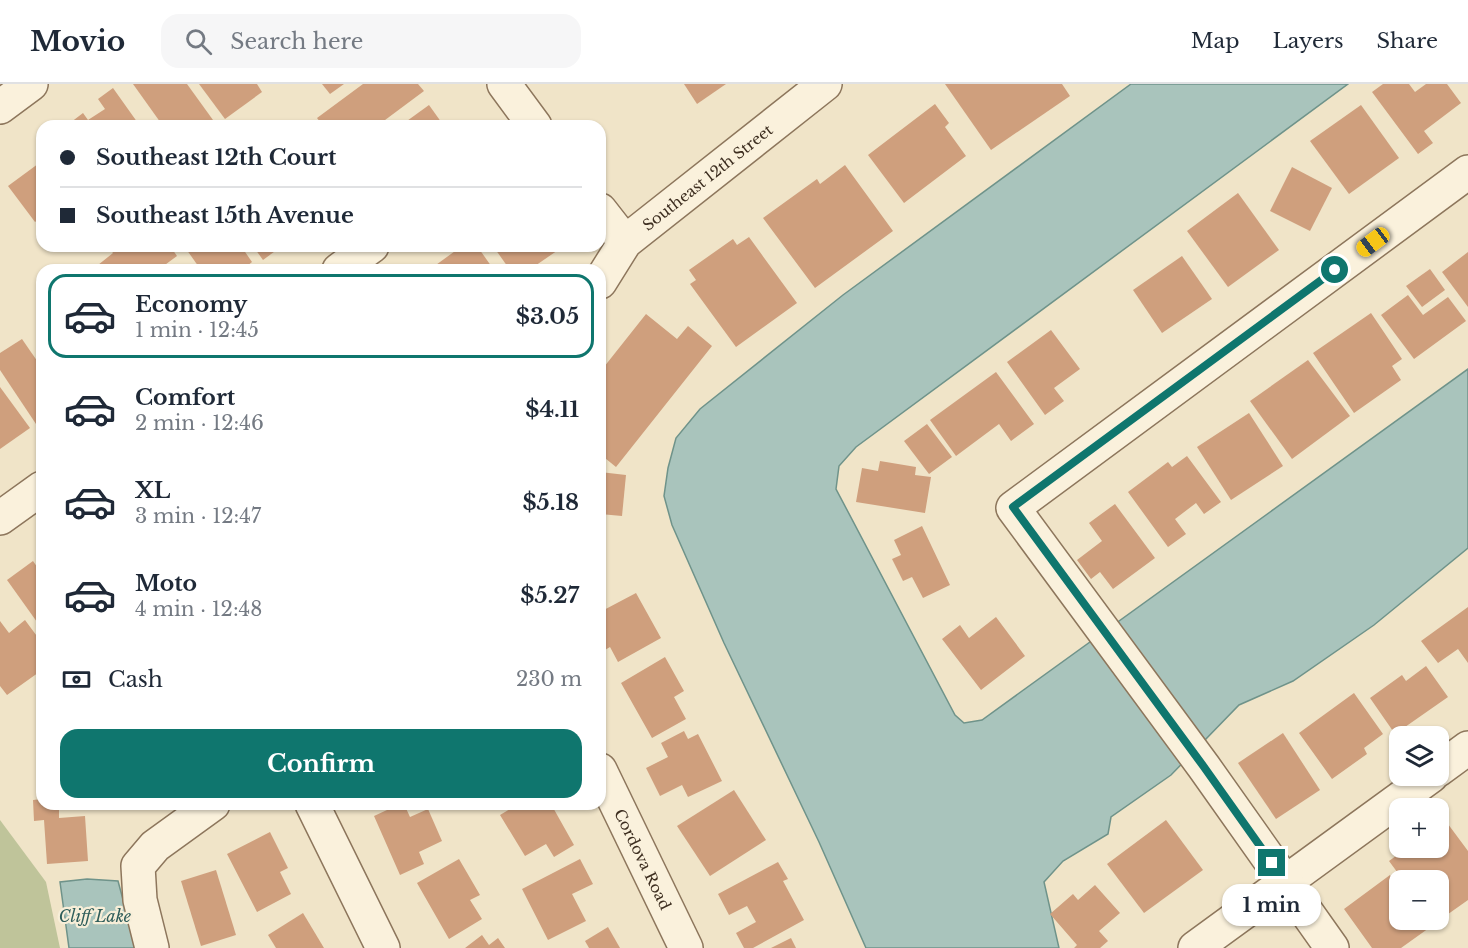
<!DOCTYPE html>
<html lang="en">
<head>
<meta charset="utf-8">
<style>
	:root { --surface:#fff; --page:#f6f6f7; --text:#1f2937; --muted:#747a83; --line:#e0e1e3; --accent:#0f766e }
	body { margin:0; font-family:"Libre Baskerville",serif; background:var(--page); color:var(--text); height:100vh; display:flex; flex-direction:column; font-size:22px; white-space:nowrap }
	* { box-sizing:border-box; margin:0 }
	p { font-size:20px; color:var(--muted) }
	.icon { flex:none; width:33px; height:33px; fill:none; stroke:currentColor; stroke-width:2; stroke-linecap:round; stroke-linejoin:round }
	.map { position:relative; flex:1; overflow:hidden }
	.side { position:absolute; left:36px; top:180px; width:570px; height:546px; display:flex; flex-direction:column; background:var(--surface); border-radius:18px; box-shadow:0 2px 4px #0004 }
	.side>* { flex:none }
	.banner { position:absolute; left:36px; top:36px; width:570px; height:132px; border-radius:18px; box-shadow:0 2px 4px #0004; display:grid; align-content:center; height:132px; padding:0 24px; background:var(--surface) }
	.controls { position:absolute; left:1389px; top:642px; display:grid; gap:12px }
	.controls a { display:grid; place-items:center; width:60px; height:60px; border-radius:12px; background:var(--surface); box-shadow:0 2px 4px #0004; font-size:30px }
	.end { position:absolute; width:27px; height:27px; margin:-14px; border:8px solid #0f766e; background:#fff; box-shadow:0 0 0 3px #fff }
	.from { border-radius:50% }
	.bubble { position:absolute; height:42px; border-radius:18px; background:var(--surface); box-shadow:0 2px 4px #0004; font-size:20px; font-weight:700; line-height:42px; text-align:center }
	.car { position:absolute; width:18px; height:36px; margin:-18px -9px; border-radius:8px; box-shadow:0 0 4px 2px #0007; background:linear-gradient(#f5c518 24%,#345 0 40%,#f5c518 0 76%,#345 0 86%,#f5c518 0) }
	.banner b { display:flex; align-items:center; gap:21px; height:57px; font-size:22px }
	.banner b+b { border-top:2px solid var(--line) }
	.banner i { width:15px; height:15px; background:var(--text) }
	ul { padding:10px 0 0; list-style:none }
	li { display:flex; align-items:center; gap:18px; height:84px; margin:0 12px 9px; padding:0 12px; border:3px solid transparent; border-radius:18px }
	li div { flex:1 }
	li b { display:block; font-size:22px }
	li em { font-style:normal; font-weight:700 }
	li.on { border-color:var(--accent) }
	li>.icon { width:54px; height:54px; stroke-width:1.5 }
	.pay { display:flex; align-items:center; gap:15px; height:66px; padding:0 24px; font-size:22px }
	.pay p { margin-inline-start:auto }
	.cta { display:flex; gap:12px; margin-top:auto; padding:12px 24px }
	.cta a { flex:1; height:69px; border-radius:18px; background:var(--accent); color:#fff; font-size:24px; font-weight:700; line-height:69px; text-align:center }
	header { display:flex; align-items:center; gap:36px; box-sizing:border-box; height:84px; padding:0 30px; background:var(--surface); border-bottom:2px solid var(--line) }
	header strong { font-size:28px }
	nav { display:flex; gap:33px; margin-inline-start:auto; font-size:21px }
	.search { width:420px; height:54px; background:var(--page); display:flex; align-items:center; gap:15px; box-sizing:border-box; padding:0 21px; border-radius:18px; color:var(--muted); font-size:22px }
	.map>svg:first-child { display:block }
	.cemetery { fill:#bfc49a }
	.water { fill:#a9c4bc; stroke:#6f938a; stroke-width:1.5 }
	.building { fill:#cf9f7d }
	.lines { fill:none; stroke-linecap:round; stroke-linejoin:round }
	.minor-casing { stroke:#8d765c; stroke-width:36 }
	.minor { stroke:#faf1dc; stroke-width:33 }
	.route { stroke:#0f766e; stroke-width:8 }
	.labels { text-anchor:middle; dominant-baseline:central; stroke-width:4.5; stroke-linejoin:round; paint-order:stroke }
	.street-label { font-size:15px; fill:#3d2e20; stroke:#f7eed8 }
	.water-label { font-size:16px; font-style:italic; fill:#2f5d5a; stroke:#f7eed8 }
</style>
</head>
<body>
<header>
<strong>Movio</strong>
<div class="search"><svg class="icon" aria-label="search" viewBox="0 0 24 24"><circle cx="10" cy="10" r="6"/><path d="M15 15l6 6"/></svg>Search here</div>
<nav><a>Map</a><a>Layers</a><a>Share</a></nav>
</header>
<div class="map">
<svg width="1468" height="864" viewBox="0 0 1468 864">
	<rect width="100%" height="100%" fill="#f0e4c8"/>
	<polygon class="cemetery" points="0,736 46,798 60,864 0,864"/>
	<g class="water">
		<polygon points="1131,0 1348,0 856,363 839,382 836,405 955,631 964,639 982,636 1468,285 1468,464 1374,541 1293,597 1239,621 1171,691 1111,733 1108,750 1063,777 1044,798 1059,864 866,864 819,758 724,559 672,441 664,412 668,384 676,354 700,325 843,211"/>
		<polygon points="87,795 118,797 136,864 69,864 60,798"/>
	</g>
	<g class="building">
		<polygon points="133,0 187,0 213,36 205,42 163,42"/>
		<polygon points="199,0 257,0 262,8 225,35"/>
		<polygon points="322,0 344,0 330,10"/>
		<polygon points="363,0 418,0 424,7 377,42 323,42 317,34"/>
		<polygon points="684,0 726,0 697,20"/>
		<polygon points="945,0 1062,0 1070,12 991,66"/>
		<polygon points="1383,0 1409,0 1415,8 1426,0 1447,0 1461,19 1424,47 1433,59 1418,70 1372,8"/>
		<polygon points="113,4 140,42 66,42 83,29 88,36 105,25 98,15"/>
		<polygon points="935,20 949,39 945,43 966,72 904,119 868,71"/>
		<polygon points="429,21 444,42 400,42"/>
		<polygon points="1361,21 1399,74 1349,110 1310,57"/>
		<polygon points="42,77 42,133 35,138 8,102"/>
		<polygon points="845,81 893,147 815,204 763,134 817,95 820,100"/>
		<polygon points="1292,83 1332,104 1310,147 1270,127"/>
		<polygon points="1238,109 1279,166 1228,203 1187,147"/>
		<polygon points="749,153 797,219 736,263 690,200 696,196 689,186 733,155 737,161"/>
		<polygon points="108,162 170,162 177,172 158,186 102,186 98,181 113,169"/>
		<polygon points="184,162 241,162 252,178 242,186 201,186"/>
		<polygon points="253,162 282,162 263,176"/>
		<polygon points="462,162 477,162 494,186 429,186"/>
		<polygon points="493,162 564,162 529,186 510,186"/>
		<polygon points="1468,168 1468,223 1442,188"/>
		<polygon points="1182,172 1212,215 1162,249 1133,206"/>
		<polygon points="1430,185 1445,206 1422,223 1406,202"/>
		<polygon points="1408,211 1423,231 1448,213 1466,237 1414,275 1381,231"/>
		<polygon points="1371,229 1402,275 1392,282 1401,296 1354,329 1313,269"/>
		<polygon points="646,230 677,255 688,242 712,262 616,383 600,370 600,288"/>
		<polygon points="1051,246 1080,285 1054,304 1064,317 1045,331 1007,278"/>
		<polygon points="22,255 42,284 42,336 36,340 0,286 0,269"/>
		<polygon points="1308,276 1350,332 1292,375 1250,317"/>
		<polygon points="996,288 1034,340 1011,357 999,340 956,372 930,336"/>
		<polygon points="0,303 30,344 0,365"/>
		<polygon points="1249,329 1283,382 1231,416 1197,363"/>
		<polygon points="927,340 952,373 929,390 904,357"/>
		<polygon points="1187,372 1221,418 1204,430 1196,419 1175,435 1186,450 1168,463 1128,408 1168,378 1172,383"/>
		<polygon points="880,377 916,383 915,391 931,393 925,429 856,418 862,384 878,387"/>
		<polygon points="600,388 626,391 622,432 600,430"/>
		<polygon points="1115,420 1155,474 1113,505 1100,488 1091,495 1077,476 1102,457 1089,439"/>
		<polygon points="922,442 950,501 923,514 912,493 903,497 892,475 901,471 894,456"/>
		<polygon points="33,477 42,490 42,545 7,496"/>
		<polygon points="636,509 661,554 618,578 610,563 600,569 600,545 602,544 600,540 600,528"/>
		<polygon points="1468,523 1468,579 1458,565 1438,579 1421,557"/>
		<polygon points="996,533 1025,572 981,606 942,555 960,541 969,554"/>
		<polygon points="25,536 42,559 42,586 7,611 0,602 0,537 9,549"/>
		<polygon points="665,573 684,607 674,613 686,635 652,654 621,599"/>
		<polygon points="1426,582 1448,613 1395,650 1370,614 1402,591 1406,597"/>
		<polygon points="1354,609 1383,650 1364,664 1367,670 1332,695 1299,649"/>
		<polygon points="684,647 688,655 698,650 722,697 688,713 682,701 660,712 646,684 668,673 661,659"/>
		<polygon points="1283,649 1320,706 1276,735 1238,679"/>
		<polygon points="734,706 766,756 710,792 677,742"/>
		<polygon points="42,715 42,720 59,720 59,734 85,732 88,777 47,780 44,736 34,737 33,716"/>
		<polygon points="400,720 404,720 410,733 428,725 442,757 419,768 424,780 400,791 374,732"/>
		<polygon points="518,720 551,720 574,761 554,773 546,760 525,772 500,731"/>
		<polygon points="1166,736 1203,786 1144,829 1107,780"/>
		<polygon points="1445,736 1468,767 1468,816 1434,840 1431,836 1438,836 1438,796 1403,796 1389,777 1407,764 1438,764 1438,741"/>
		<polygon points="270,748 288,784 280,788 291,810 257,828 227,770"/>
		<polygon points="459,775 480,811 470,816 482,835 449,855 417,799"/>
		<polygon points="580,775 593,800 572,810 586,837 548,856 522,805"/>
		<polygon points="778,778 788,795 783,797 804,836 753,864 744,864 736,849 756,838 747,822 729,831 718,810"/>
		<polygon points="216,786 236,851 201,862 181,797"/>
		<polygon points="1390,791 1400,804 1400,836 1423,836 1429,844 1401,864 1372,864 1344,825"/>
		<polygon points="1095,801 1120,829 1099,847 1108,857 1100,864 1074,864 1077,861 1050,830 1073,810 1078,816"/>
		<polygon points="303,829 324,864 276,864 268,851"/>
		<polygon points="608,843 620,864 589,864 585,857"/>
		<polygon points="482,851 489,861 498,854 505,864 465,864"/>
		<polygon points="791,854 796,864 771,864"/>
	</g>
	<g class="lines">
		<defs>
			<g id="minor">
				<polyline points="504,0 535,42"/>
				<polyline points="0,23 31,0"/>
				<polyline points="600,126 625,158"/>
				<polyline points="339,186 372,162"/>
				<path id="s1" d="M600 198 625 158 825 0"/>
				<polyline points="0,434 42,404"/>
				<path id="s2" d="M600 686 686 864"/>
				<polyline points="1438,686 1468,664"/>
				<polyline points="312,720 383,864"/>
				<polyline points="152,864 140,816 138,782 155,762 213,720"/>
				<polyline points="1195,864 1431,692"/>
				<polyline points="1332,864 1204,683 1013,424 1468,88"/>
			</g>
		</defs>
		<use href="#minor" class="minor-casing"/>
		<use href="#minor" class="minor"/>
	</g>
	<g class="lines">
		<polyline class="route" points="1272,779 1204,683 1013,423 1335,186"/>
	</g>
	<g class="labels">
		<g class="street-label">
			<text stroke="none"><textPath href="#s1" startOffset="152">Southeast 12th Street</textPath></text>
			<text stroke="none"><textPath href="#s2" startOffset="99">Cordova Road</textPath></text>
		</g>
		<g class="water-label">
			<text x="95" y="832">Cliff Lake</text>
		</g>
	</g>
</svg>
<div class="controls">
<a><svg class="icon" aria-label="layers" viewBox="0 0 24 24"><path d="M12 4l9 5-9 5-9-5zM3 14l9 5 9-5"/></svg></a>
<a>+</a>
<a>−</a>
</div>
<i class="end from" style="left:1335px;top:186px"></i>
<i class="end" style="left:1272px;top:779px"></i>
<div class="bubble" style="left:1222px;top:800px;width:99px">1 min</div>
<i class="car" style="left:1373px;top:158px;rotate:233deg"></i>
<div class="banner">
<b><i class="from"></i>Southeast 12th Court</b>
<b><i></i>Southeast 15th Avenue</b>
</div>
<section class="side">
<ul>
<li class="on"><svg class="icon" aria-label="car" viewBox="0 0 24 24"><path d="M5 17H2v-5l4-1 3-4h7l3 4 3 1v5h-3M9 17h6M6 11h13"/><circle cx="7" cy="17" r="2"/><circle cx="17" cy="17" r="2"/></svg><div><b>Economy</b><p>1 min · 12:45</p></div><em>$3.05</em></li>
<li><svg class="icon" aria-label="car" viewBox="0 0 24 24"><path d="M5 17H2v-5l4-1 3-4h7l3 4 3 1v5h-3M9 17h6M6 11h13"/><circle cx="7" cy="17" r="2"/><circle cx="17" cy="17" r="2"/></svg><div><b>Comfort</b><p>2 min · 12:46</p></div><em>$4.11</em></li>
<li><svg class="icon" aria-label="car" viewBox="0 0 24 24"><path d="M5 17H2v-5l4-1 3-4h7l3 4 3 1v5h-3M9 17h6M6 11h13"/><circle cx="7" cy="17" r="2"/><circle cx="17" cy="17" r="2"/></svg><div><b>XL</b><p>3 min · 12:47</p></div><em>$5.18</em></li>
<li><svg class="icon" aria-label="car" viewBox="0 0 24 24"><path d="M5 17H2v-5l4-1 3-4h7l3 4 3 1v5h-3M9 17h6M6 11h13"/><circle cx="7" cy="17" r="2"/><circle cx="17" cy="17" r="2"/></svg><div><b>Moto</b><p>4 min · 12:48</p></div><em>$5.27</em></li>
</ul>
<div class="pay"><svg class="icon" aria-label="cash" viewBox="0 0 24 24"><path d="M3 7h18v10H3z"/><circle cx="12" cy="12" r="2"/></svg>Cash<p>230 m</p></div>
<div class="cta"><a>Confirm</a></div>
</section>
</div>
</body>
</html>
